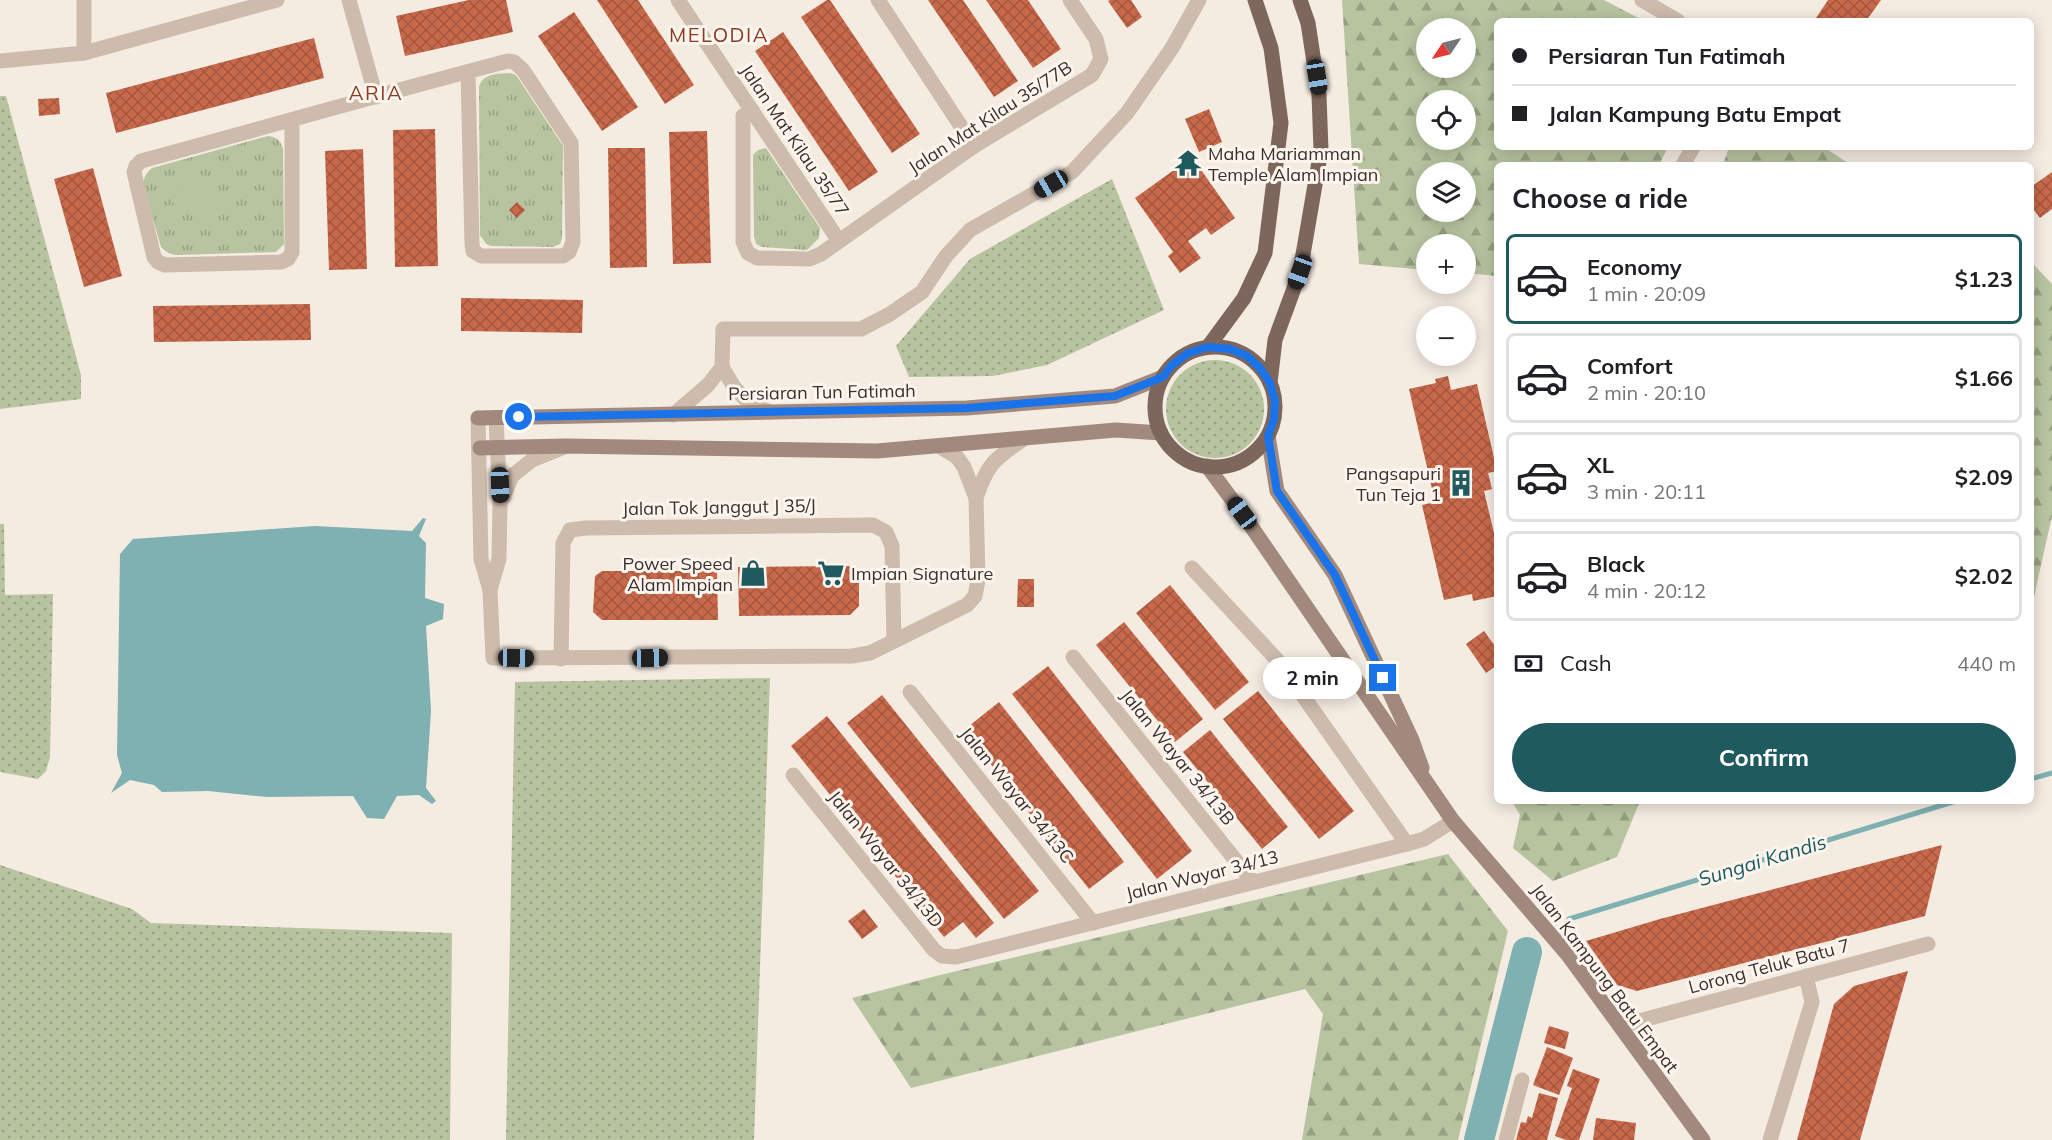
<!DOCTYPE html>
<html lang="en">
<head>
<meta charset="utf-8">
<style>
	:root { --surface:#fff; --page:#f2f2f2; --text:#202124; --muted:#757577; --line:#e0e0e0; --accent:#1f5a5e }
	body { margin:0; font-family:Mulish,sans-serif; background:var(--page); color:var(--text); height:100vh; display:flex; flex-direction:column; font-size:22px; white-space:nowrap }
	* { box-sizing:border-box; margin:0 }
	p { font-size:20px; color:var(--muted) }
	.icon { flex:none; width:33px; height:33px; fill:none; stroke:currentColor; stroke-width:2; stroke-linecap:round; stroke-linejoin:round }
	.map { position:relative; flex:1; overflow:hidden }
	.side { position:absolute; left:1494px; top:162px; width:540px; height:642px; display:flex; flex-direction:column; background:var(--surface); border-radius:9px; box-shadow:0 3px 15px #0003 }
	.side>* { flex:none }
	.banner { position:absolute; left:1494px; top:18px; width:540px; height:132px; border-radius:9px; box-shadow:0 3px 15px #0003; display:grid; align-content:center; height:132px; padding:0 18px; background:var(--surface) }
	.needle { width:39px; rotate:235deg }
	.fabs { position:absolute; left:1416px; top:18px; display:grid; gap:12px }
	.fabs a { display:grid; place-items:center; width:60px; height:60px; border-radius:50%; background:var(--surface); box-shadow:0 3px 15px #0003; font-size:30px }
	.end { position:absolute; width:27px; height:27px; margin:-14px; border:8px solid #1a73e8; background:#fff; box-shadow:0 0 0 3px #fff }
	.from { border-radius:50% }
	.bubble { position:absolute; height:42px; border-radius:21px; background:var(--surface); box-shadow:0 3px 15px #0003; font-size:20px; font-weight:700; line-height:42px; text-align:center }
	.car { position:absolute; width:18px; height:36px; margin:-18px -9px; border-radius:8px; box-shadow:0 0 4px 2px #0007; background:linear-gradient(#222 24%,#8ab4d8 0 40%,#222 0 76%,#8ab4d8 0 86%,#222 0) }
	.banner b { display:flex; align-items:center; gap:21px; height:57px; font-size:22px }
	.banner b+b { border-top:2px solid var(--line) }
	.banner i { width:15px; height:15px; background:var(--text) }
	ul { padding:0; list-style:none }
	li { display:flex; align-items:center; gap:18px; height:90px; margin:0 12px 9px; padding:0 6px; border:3px solid var(--line); border-radius:9px }
	li div { flex:1 }
	li b { display:block; font-size:22px }
	li em { font-style:normal; font-weight:700 }
	li.on { border-color:var(--accent) }
	li>.icon { width:54px; height:54px; stroke-width:1.5 }
	h2 { padding:0 18px; font-size:27px; line-height:72px }
	.pay { display:flex; align-items:center; gap:15px; height:66px; padding:0 18px; font-size:22px }
	.pay p { margin-inline-start:auto }
	.button { display:flex; gap:12px; margin-top:auto; padding:12px 18px }
	.button a { flex:1; height:69px; border-radius:36px; background:var(--accent); color:#fff; font-size:24px; font-weight:700; line-height:69px; text-align:center }
	.map>svg:first-child { display:block }
	.grass { fill:url(#grass-dots) }
	.forest { fill:url(#forest-firs); fill-rule:evenodd }
	.park { fill:url(#park-tufts) }
	.garden { fill:#b8c4a0 }
	.water { fill:#7fb0b2 }
	.lines { fill:none; stroke-linecap:round; stroke-linejoin:round }
	.stream { stroke:#7fb0b2; stroke-width:5 }
	.river { stroke:#7fb0b2; stroke-width:30 }
	.building { fill:url(#building-cross-hatch) }
	.street { stroke:#cdbbac; stroke-width:15 }
	.secondary { stroke:#a18a7d; stroke-width:15 }
	.primary { stroke:#7d675c; stroke-width:15 }
	.route { stroke:#1a73e8; stroke-width:8 }
	.labels { text-anchor:middle; dominant-baseline:central; stroke-width:6; stroke-linejoin:round; paint-order:stroke }
	.street-label { font-size:18px; fill:#3b302b; stroke:#fbf5ee }
	.poi-label { font-size:18px; fill:#3b302b; stroke:#fbf5ee; text-anchor:start }
	.neighbourhood-label { font-size:20px; letter-spacing:1.5px; fill:#8c3b22; stroke:#fbf5ee }
	.water-label { font-size:20px; font-style:italic; fill:#1f5a5e; stroke:#fbf5ee }
</style>
</head>
<body>
<div class="map">
<svg width="2052" height="1140" viewBox="0 0 2052 1140">
	<defs>
		<pattern id="grass-dots" width="8" height="8" patternUnits="userSpaceOnUse" patternTransform="scale(1.5)"><rect width="8" height="8" fill="#b8c4a0"/><path d="M2 2h.1M6 6h.1" fill="none" stroke="#97a083" stroke-width="1.8" stroke-linecap="round"/></pattern>
		<pattern id="forest-firs" width="22" height="20" patternUnits="userSpaceOnUse" patternTransform="scale(1.5)"><rect width="22" height="20" fill="#b8c4a0"/><path d="M5 1l3.5 6h-7zM16 11l3.5 6h-7z" fill="#97a083"/></pattern>
		<pattern id="park-tufts" width="24" height="20" patternUnits="userSpaceOnUse" patternTransform="scale(1.5)"><rect width="24" height="20" fill="#b8c4a0"/><path d="M3 7l-1-3M5 7V3M7 7l1-3M15 17l-1-3M17 17v-4M19 17l1-3" fill="none" stroke="#97a083"/></pattern>
		<pattern id="building-cross-hatch" width="8" height="8" patternUnits="userSpaceOnUse" patternTransform="scale(1.5)"><rect width="8" height="8" fill="#c8694b"/><path d="M0 0l8 8M0 8l8-8" fill="none" stroke="#a4573f"/></pattern>
	</defs>
	<rect width="100%" height="100%" fill="#f4ebe1"/>
	<g class="grass">
		<polygon points="0,96 6,96 81,375 81,399 0,409"/>
		<polygon points="1112,179 1164,310 1047,365 993,376 909,377 896,346 970,259"/>
		<circle cx="1215" cy="409" r="49"/>
		<polygon points="0,524 4,524 5,595 53,594 50,757 46,771 38,779 0,772"/>
		<polygon points="770,678 754,1140 506,1140 515,682"/>
		<polygon points="0,865 132,909 151,923 452,933 450,1140 0,1140"/>
	</g>
	<g class="forest">
		<path d="M1342 0H1604L1644 21H1497V147H1668L1659 165H1497V276L1466 273V244H1426V270L1359 264ZM1426 28H1466V68H1426ZM1426 100H1466V140H1426ZM1426 172H1466V212H1426Z"/>
		<polygon points="1729,147 1824,147 1851,165 1723,165"/>
		<polygon points="2031,262 2052,284 2052,516 2031,610"/>
		<polygon points="1512,801 1640,801 1617,857 1553,881 1513,848 1520,815"/>
		<polygon points="1448,854 1508,931 1458,1140 1302,1140 1323,1014 1305,989 911,1088 852,998 936,976"/>
	</g>
	<g class="park">
		<path d="M510 73 516 75 563 146 562 238 560 244 553 247 491 246 486 244 480 235 479 87C483 73 497 74 510 73Z"/>
		<path d="M268 136C277 137 280 140 283 149L284 244 276 252 179 255C171 255 167 253 161 247L144 189C143 179 144 175 152 168Z"/>
		<polygon points="766,148 820,228 819,238 807,250 762,247 756,244 754,236 753,155 758,150"/>
	</g>
	<polygon class="garden" points="192,173 223,195 203,224 172,202"/>
	<polygon class="water" points="423,518 426,519 419,536 426,543 425,598 444,604 443,619 426,626 431,711 426,788 436,801 432,804 419,795 397,796 384,819 367,818 353,796 267,797 208,791 162,792 154,785 130,780 111,793 122,773 117,755 120,554 133,539 315,526 412,531"/>
	<g class="lines">
		<g class="stream">
			<polyline points="2031,779 2052,773"/>
			<polyline points="1569,919 1956,801"/>
		</g>
		<polyline class="river" points="1479,1140 1527,952"/>
	</g>
	<g class="building">
		<polygon points="469,0 506,0 513,32 405,56 396,16"/>
		<polygon points="597,0 638,0 694,85 665,104"/>
		<polygon points="827,0 830,0 920,134 892,153 801,17"/>
		<polygon points="928,0 963,0 1018,81 994,97"/>
		<polygon points="986,0 1028,0 1061,49 1033,68"/>
		<polygon points="1110,0 1131,0 1142,17 1127,28 1108,1"/>
		<polygon points="1828,0 1881,0 1866,21 1814,21"/>
		<polygon points="574,12 638,107 602,131 538,36"/>
		<polygon points="783,32 878,172 849,191 755,51"/>
		<polygon points="314,38 324,78 116,133 106,93"/>
		<polygon points="59,98 60,114 39,116 38,99"/>
		<polygon points="1209,109 1222,142 1199,152 1185,119"/>
		<polygon points="435,129 438,266 395,267 393,130"/>
		<polygon points="707,131 711,263 673,264 669,132"/>
		<polygon points="608,148 645,148 647,267 610,268"/>
		<polygon points="363,149 367,269 329,270 325,151"/>
		<polygon points="1192,157 1235,218 1211,235 1206,228 1188,241 1201,258 1180,273 1168,256 1173,252 1135,198"/>
		<polygon points="93,168 122,276 84,287 54,179"/>
		<polygon points="2052,172 2052,209 2040,218 2031,206 2031,187"/>
		<polygon points="517,202 525,210 517,218 509,210"/>
		<polygon points="461,298 583,300 582,333 461,331"/>
		<polygon points="310,304 311,340 154,342 153,306"/>
		<polygon points="1448,376 1451,390 1477,384 1497,471 1488,473 1492,489 1484,491 1497,546 1497,596 1473,601 1472,594 1444,600 1422,505 1435,502 1409,389 1436,383 1435,379"/>
		<polygon points="849,566 859,577 859,606 850,615 739,616 738,567"/>
		<polygon points="602,571 717,571 718,620 602,620 593,612 595,576"/>
		<polygon points="1018,579 1034,579 1034,607 1017,607"/>
		<polygon points="1170,585 1249,682 1215,710 1136,613"/>
		<polygon points="1124,622 1203,719 1175,742 1096,645"/>
		<polygon points="1484,631 1497,649 1497,665 1486,673 1466,644"/>
		<polygon points="1048,666 1192,851 1157,879 1012,694"/>
		<polygon points="1258,691 1354,811 1319,839 1223,719"/>
		<polygon points="882,695 1039,891 1004,919 847,723"/>
		<polygon points="999,702 1124,862 1089,889 964,730"/>
		<polygon points="827,716 994,923 976,938 963,922 944,937 791,746"/>
		<polygon points="1210,730 1288,827 1262,849 1183,752"/>
		<polygon points="1942,845 1925,916 1637,991 1617,985 1586,941 1660,919"/>
		<polygon points="864,909 878,927 862,939 848,921"/>
		<polygon points="1908,971 1860,1140 1797,1140 1834,1004 1854,986"/>
		<polygon points="1549,1026 1569,1032 1565,1049 1544,1043"/>
		<polygon points="1547,1047 1573,1058 1559,1095 1533,1085"/>
		<polygon points="1573,1069 1600,1079 1579,1140 1566,1140 1555,1136 1572,1088 1567,1086"/>
		<polygon points="1539,1093 1558,1098 1547,1140 1516,1140 1521,1122 1526,1123 1528,1116 1532,1118"/>
		<polygon points="1596,1118 1636,1123 1634,1140 1593,1140"/>
	</g>
	<g class="lines">
		<g class="street">
			<polyline points="84,0 84,53"/>
			<polyline points="349,0 376,97"/>
			<polyline points="678,0 839,241"/>
			<polyline points="878,0 974,146"/>
			<polyline points="1642,0 1678,21"/>
			<polyline points="0,61 84,53 277,0"/>
			<polyline points="752,110 743,116 743,242 748,253 757,258 809,259 821,254 974,146 1092,75 1101,59 1096,39 1070,0"/>
			<path d="M292 120V252L288 259 281 262 165 265 158 262 154 257 134 172 136 166 141 161C263 128 385 93 508 61L514 62 523 70 571 143 573 242 569 252 563 256H481L473 251 472 244 468 72"/>
			<polyline points="1683,165 1693,147"/>
			<polyline points="722,367 723,329 861,329 890,314 922,292 946,256 970,230 1072,172 1127,113 1172,48 1199,0"/>
			<polyline points="673,415 708,385 722,367 734,387 748,402 770,412"/>
			<polyline points="478,418 481,559 490,590 493,658 852,656 870,653 967,605 975,596 978,580 976,498 964,467 957,457 939,446"/>
			<polyline points="503,498 512,476 532,460 564,447"/>
			<path d="M976 498C987 465 993 460 1022 440"/>
			<polyline points="1192,568 1280,663 1407,844"/>
			<polyline points="490,590 499,559 500,503 496,418"/>
			<polyline points="1073,657 1253,882"/>
			<polyline points="561,659 563,543 570,530 586,528 873,525 886,532 892,546 894,641"/>
			<polyline points="910,692 1093,923"/>
			<polyline points="793,775 934,950 942,956 956,957 1407,844 1424,839 1453,821"/>
			<polyline points="1620,1026 1928,944"/>
			<polyline points="1506,1140 1522,1080"/>
			<polyline points="1770,1140 1812,1002 1806,976"/>
		</g>
		<g class="secondary">
			<polyline points="478,418 967,408 1115,396 1163,377"/>
			<polyline points="1268,436 1277,491 1335,575 1412,740 1422,768"/>
			<polyline points="480,448 566,446 877,451 1116,430 1161,433"/>
			<polyline points="1207,466 1242,513 1453,821 1568,955 1703,1140"/>
		</g>
		<g class="primary">
			<polyline points="1208,347 1244,298 1265,253 1281,123 1271,48 1255,0"/>
			<circle cx="1215" cy="407" r="60"/>
			<polyline points="1270,383 1275,340 1300,272 1321,150 1319,95 1308,23 1300,0"/>
		</g>
	</g>
	<g class="lines">
		<polyline class="route" points="519,417 967,408 1115,396 1163,377 1171,366 1188,353 1208,347 1230,349 1247,356 1260,368 1270,383 1275,401 1274,419 1268,436 1277,491 1335,575 1383,678"/>
	</g>
	<defs>
		<symbol id="temple-bare" viewBox="-9 -9 18 18"><path d="M0-6L5-2H3V0L6.5 2.5H4V6H1.5V3h-3V6H-4V2.5H-6.5L-3 0V-2H-5Z" fill="#1f5a5e" stroke="#fbf5ee" stroke-width="2.5" paint-order="stroke"/></symbol>
		<symbol id="building-bare" viewBox="-9 -9 18 18"><path d="M-4-6H4V6H1V3H-1V6H-4ZM-2.5-4.3h1.7v1.8h-1.7ZM.8-4.3h1.7v1.8H.8ZM-2.5-1h1.7V.8h-1.7ZM.8-1h1.7V.8H.8Z" fill="#1f5a5e" stroke="#fbf5ee" stroke-width="2.5" paint-order="stroke"/></symbol>
		<symbol id="shop-bare" viewBox="-9 -9 18 18"><path d="M-5-2.5h2.3a2.7 3.5 0 0 1 5.4 0H5L5.5 6h-11ZM-1.5-2.5h3a1.5 2.3 0 0 0-3 0Z" fill="#1f5a5e" stroke="#fbf5ee" stroke-width="2.5" paint-order="stroke"/></symbol>
		<symbol id="supermarket-bare" viewBox="-9 -9 18 18"><path d="M-6-5.5h2.5l.6 2H6L4.5 2H-2.5L-4.4-4H-6ZM-1.5 3.2a1.3 1.3 0 1 0 .1 0ZM3 3.2a1.3 1.3 0 1 0 .1 0Z" fill="#1f5a5e" stroke="#fbf5ee" stroke-width="2.5" paint-order="stroke"/></symbol>
	</defs>
	<g fill-rule="evenodd">
		<use href="#temple-bare" x="1169" y="144" width="38" height="38"/>
		<use href="#building-bare" x="1442" y="464" width="38" height="38"/>
		<use href="#shop-bare" x="734" y="554" width="38" height="38"/>
		<use href="#supermarket-bare" x="812" y="554" width="38" height="38"/>
	</g>
	<g class="labels">
		<g class="street-label">
			<text transform="translate(990 117) rotate(-33)">Jalan Mat Kilau 35/77B</text>
			<text transform="translate(795 140) rotate(56)">Jalan Mat Kilau 35/77</text>
			<text transform="translate(822 392) rotate(-1)">Persiaran Tun Fatimah</text>
			<text transform="translate(719 507) rotate(-1)">Jalan Tok Janggut J 35/J</text>
			<text transform="translate(1178 757) rotate(51)">Jalan Wayar 34/13B</text>
			<text transform="translate(1017 795) rotate(51)">Jalan Wayar 34/13C</text>
			<text transform="translate(886 859) rotate(51)">Jalan Wayar 34/13D</text>
			<text transform="translate(1202 875) rotate(-14)">Jalan Wayar 34/13</text>
			<text transform="translate(1769 966) rotate(-15)">Lorong Teluk Batu 7</text>
			<text transform="translate(1605 978) rotate(53)">Jalan Kampung Batu Empat</text>
		</g>
		<g class="poi-label">
			<text x="1208" y="153">Maha Mariamman<tspan x="1208" dy="21">Temple Alam Impian</tspan></text>
			<text x="1441" y="473" text-anchor="end">Pangsapuri<tspan x="1441" dy="21">Tun Teja 1</tspan></text>
			<text x="733" y="563" text-anchor="end">Power Speed<tspan x="733" dy="21">Alam Impian</tspan></text>
			<text x="851" y="573">Impian Signature</text>
		</g>
		<g class="neighbourhood-label">
			<text x="719" y="34">MELODIA</text>
			<text x="376" y="92">ARIA</text>
		</g>
		<g class="water-label">
			<text transform="translate(1762 860) rotate(-17)">Sungai Kandis</text>
		</g>
	</g>
</svg>
<div class="fabs">
<a><svg class="needle" viewBox="-14 -14 28 28"><path d="M0-13l5 13h-10z" fill="#e53935"/><path d="M0 13l5-13h-10z" fill="#757577"/></svg></a>
<a><svg class="icon" aria-label="locate" viewBox="0 0 24 24"><circle cx="12" cy="12" r="6"/><path d="M12 2v4M12 18v4M2 12h4M18 12h4"/></svg></a>
<a><svg class="icon" aria-label="layers" viewBox="0 0 24 24"><path d="M12 4l9 5-9 5-9-5zM3 14l9 5 9-5"/></svg></a>
<a>+</a>
<a>−</a>
</div>
<i class="end from" style="left:519px;top:417px"></i>
<i class="end" style="left:1383px;top:678px"></i>
<div class="bubble" style="left:1263px;top:657px;width:99px">2 min</div>
<i class="car" style="left:1317px;top:77px;rotate:171deg"></i>
<i class="car" style="left:1051px;top:184px;rotate:240deg"></i>
<i class="car" style="left:1300px;top:272px;rotate:200deg"></i>
<i class="car" style="left:500px;top:485px;rotate:178deg"></i>
<i class="car" style="left:1242px;top:513px;rotate:323deg"></i>
<i class="car" style="left:516px;top:658px;rotate:91deg"></i>
<i class="car" style="left:650px;top:658px;rotate:89deg"></i>
<div class="banner">
<b><i class="from"></i>Persiaran Tun Fatimah</b>
<b><i></i>Jalan Kampung Batu Empat</b>
</div>
<section class="side">
<h2>Choose a ride</h2>
<ul>
<li class="on"><svg class="icon" aria-label="car" viewBox="0 0 24 24"><path d="M5 17H2v-5l4-1 3-4h7l3 4 3 1v5h-3M9 17h6M6 11h13"/><circle cx="7" cy="17" r="2"/><circle cx="17" cy="17" r="2"/></svg><div><b>Economy</b><p>1 min · 20:09</p></div><em>$1.23</em></li>
<li><svg class="icon" aria-label="car" viewBox="0 0 24 24"><path d="M5 17H2v-5l4-1 3-4h7l3 4 3 1v5h-3M9 17h6M6 11h13"/><circle cx="7" cy="17" r="2"/><circle cx="17" cy="17" r="2"/></svg><div><b>Comfort</b><p>2 min · 20:10</p></div><em>$1.66</em></li>
<li><svg class="icon" aria-label="car" viewBox="0 0 24 24"><path d="M5 17H2v-5l4-1 3-4h7l3 4 3 1v5h-3M9 17h6M6 11h13"/><circle cx="7" cy="17" r="2"/><circle cx="17" cy="17" r="2"/></svg><div><b>XL</b><p>3 min · 20:11</p></div><em>$2.09</em></li>
<li><svg class="icon" aria-label="car" viewBox="0 0 24 24"><path d="M5 17H2v-5l4-1 3-4h7l3 4 3 1v5h-3M9 17h6M6 11h13"/><circle cx="7" cy="17" r="2"/><circle cx="17" cy="17" r="2"/></svg><div><b>Black</b><p>4 min · 20:12</p></div><em>$2.02</em></li>
</ul>
<div class="pay"><svg class="icon" aria-label="cash" viewBox="0 0 24 24"><path d="M3 7h18v10H3z"/><circle cx="12" cy="12" r="2"/></svg>Cash<p>440 m</p></div>
<div class="button"><a>Confirm</a></div>
</section>
</div>
</body>
</html>
